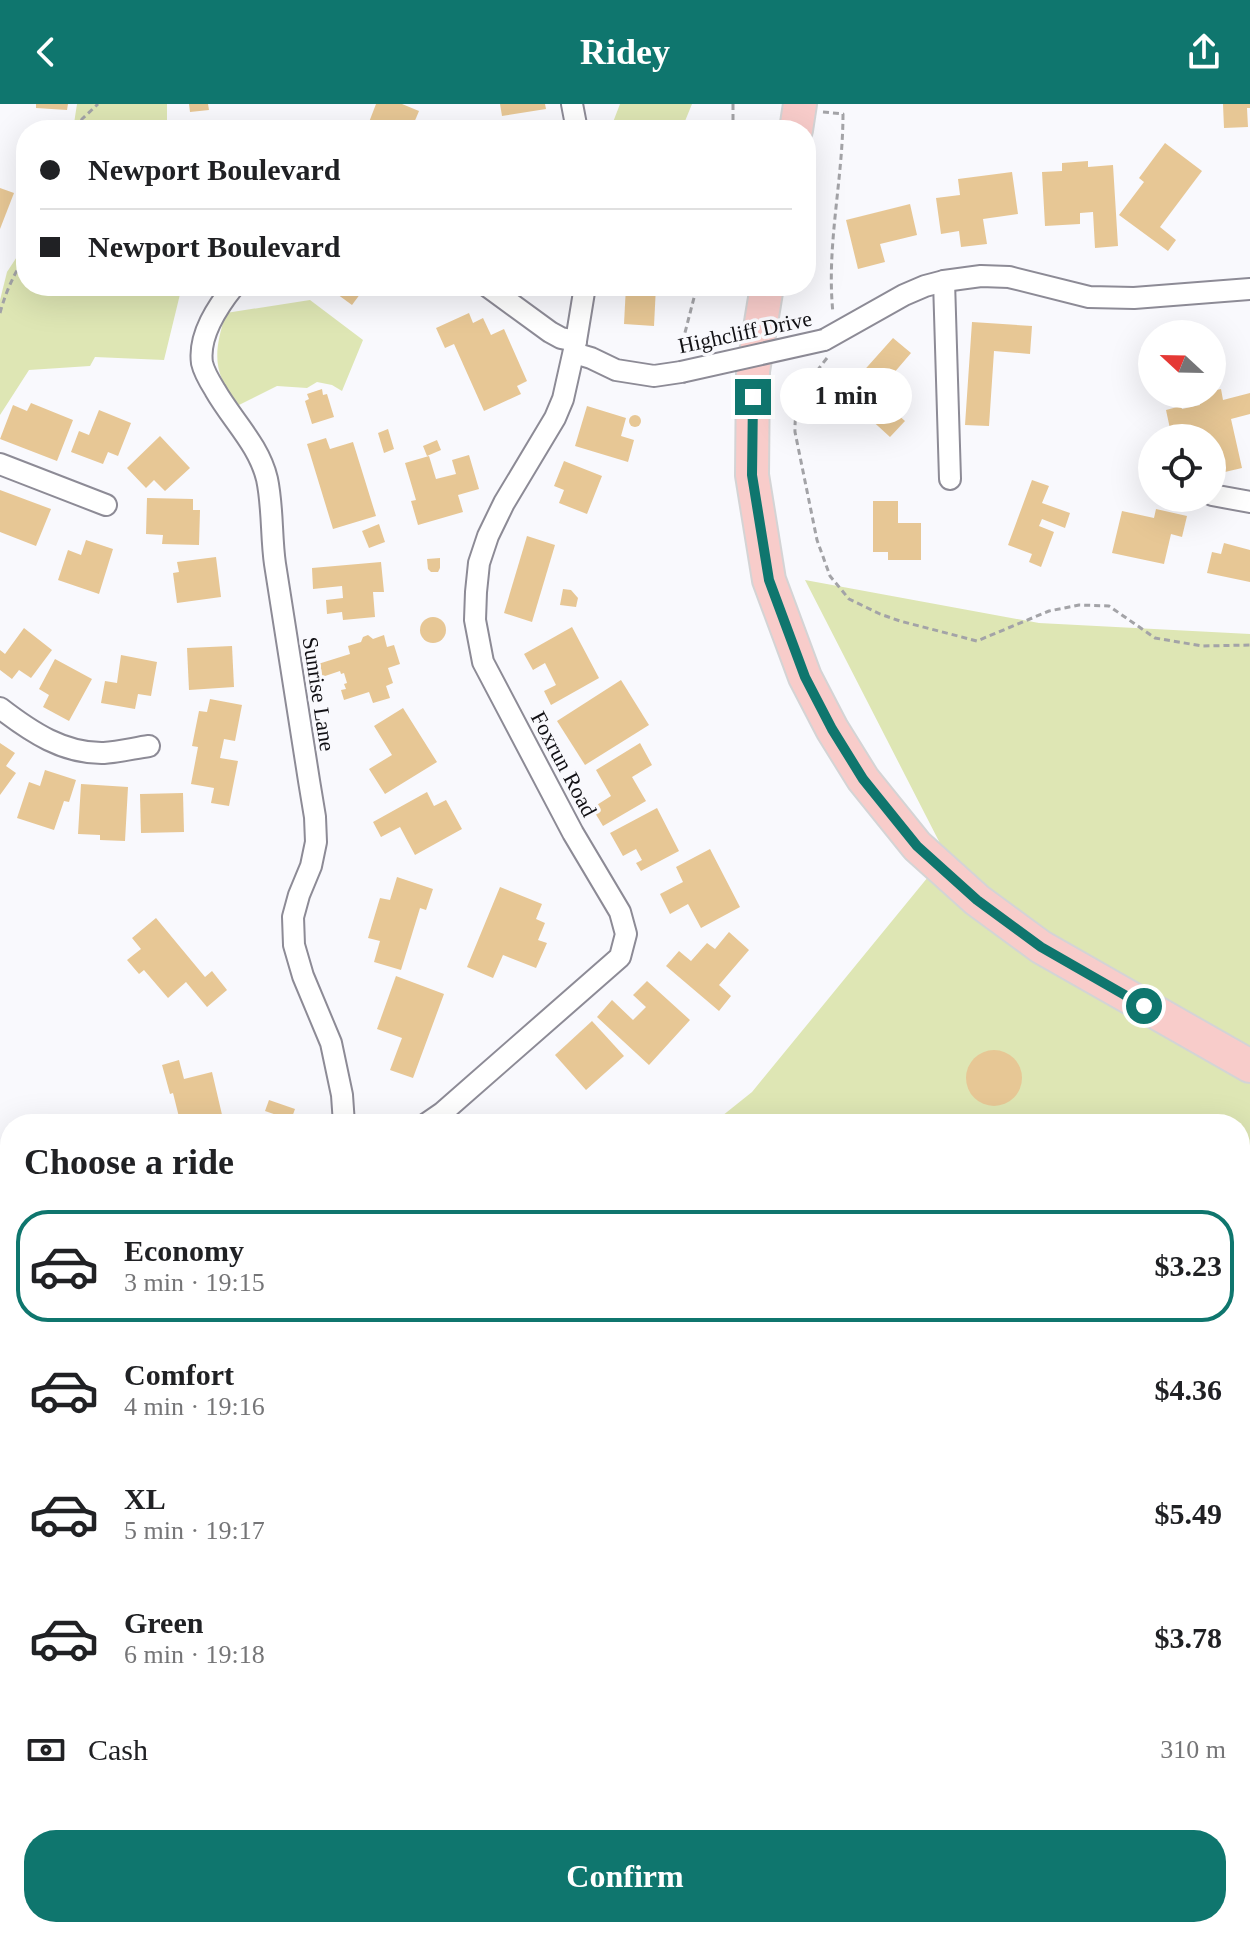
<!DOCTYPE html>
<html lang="en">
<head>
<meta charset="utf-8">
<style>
	:root { --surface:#fff; --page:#f6f6f6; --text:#202124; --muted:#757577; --line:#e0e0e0; --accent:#0f766e }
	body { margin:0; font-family:Georgia,serif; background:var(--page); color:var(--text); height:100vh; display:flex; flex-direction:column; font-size:30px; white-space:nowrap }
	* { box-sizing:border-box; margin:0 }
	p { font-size:26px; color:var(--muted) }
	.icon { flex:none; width:44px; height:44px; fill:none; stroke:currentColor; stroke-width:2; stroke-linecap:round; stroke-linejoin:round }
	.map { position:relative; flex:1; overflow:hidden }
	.panel { position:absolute; left:0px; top:1010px; width:1250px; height:824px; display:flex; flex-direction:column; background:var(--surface); border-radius:32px 32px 0 0; box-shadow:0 8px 32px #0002 }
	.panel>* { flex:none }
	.banner { position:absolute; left:16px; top:16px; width:800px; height:176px; border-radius:32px; box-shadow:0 8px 32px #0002; display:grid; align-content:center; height:176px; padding:0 24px; background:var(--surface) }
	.needle { width:52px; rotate:292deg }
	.tools { position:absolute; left:1138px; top:216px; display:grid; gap:16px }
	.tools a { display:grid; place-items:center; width:88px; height:88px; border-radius:50%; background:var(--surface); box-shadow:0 8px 32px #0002; font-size:40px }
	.end { position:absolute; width:36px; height:36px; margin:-18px; border:10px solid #0f766e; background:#fff; box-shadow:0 0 0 4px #fff }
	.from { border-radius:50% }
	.bubble { position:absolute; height:56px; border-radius:28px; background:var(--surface); box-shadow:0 8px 32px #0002; font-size:26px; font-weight:700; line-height:56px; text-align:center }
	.banner b { display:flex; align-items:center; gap:28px; height:76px; font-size:30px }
	.banner b+b { border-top:2px solid var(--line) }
	.banner i { width:20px; height:20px; background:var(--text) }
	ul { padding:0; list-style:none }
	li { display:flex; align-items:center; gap:24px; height:112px; margin:0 16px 12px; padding:0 8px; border:4px solid transparent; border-radius:32px }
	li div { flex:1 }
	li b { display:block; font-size:30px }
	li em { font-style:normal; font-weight:700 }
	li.active { border-color:var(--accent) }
	li>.icon { width:72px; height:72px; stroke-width:1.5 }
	h2 { padding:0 24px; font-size:36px; line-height:96px }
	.pay { display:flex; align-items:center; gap:20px; height:88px; padding:0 24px; font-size:30px }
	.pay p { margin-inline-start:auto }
	.primary-button { display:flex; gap:16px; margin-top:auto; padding:16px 24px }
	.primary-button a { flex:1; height:92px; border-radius:32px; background:var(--accent); color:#fff; font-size:32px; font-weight:700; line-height:92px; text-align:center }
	header { display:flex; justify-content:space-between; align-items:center; height:104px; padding:0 24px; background:var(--accent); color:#fff; font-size:36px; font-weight:700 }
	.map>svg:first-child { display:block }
	.green { fill:#dee6b4 }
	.building { fill:#e7c795 }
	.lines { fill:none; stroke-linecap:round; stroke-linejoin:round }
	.lane-casing { stroke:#8d8b96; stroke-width:14 }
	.street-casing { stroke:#8d8b96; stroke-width:24 }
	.primary-casing { stroke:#d4d4d5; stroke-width:36 }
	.path { stroke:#a3a3a7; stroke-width:3; stroke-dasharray:6 4; stroke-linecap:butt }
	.lane { stroke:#fff; stroke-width:10 }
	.street { stroke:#fff; stroke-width:20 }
	.primary { stroke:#f8ccca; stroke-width:32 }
	.street-bridge-casing { stroke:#8d8b96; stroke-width:24; stroke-linecap:butt }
	.street-bridge { stroke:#fff; stroke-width:20 }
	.route { stroke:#0f766e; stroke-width:10 }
	.labels { text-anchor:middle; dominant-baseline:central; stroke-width:7; stroke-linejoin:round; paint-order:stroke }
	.street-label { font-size:22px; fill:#111014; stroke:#f9f9fd }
</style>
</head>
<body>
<header><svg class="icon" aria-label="back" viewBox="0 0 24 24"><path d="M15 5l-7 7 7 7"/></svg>Ridey<svg class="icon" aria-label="share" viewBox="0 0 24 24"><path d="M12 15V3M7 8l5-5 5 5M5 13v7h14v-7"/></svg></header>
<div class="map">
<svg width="1250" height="1834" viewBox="0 0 1250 1834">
	<rect width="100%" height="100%" fill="#f9f9fd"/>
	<g class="green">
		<polygon points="77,0 167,0 167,26 73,26"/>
		<polygon points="620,0 692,0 683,22 691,26 610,26"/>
		<polygon points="26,139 26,182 182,182 164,256 95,253 90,262 29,266 0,311 0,196 7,168"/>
		<path d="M310 196 363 236 342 287 332 281 317 278 307 284 277 282 239 301C211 269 214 247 226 209Z"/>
		<polygon points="805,476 1039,519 1250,530 1250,1243 1240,1264 1240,1020 712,1020 752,988 946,751"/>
		<polygon points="10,1406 10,1606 0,1600 0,1410"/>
		<polygon points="471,1824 909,1824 959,1834 461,1834"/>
	</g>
	<g class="building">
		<polygon points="36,0 68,0 67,6 36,4"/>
		<polygon points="189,0 208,0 209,6 190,8"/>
		<polygon points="376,0 402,0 419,7 411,26 366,26"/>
		<polygon points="500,0 545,0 546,5 502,12"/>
		<polygon points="1223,0 1250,0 1250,4 1247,4 1248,23 1224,24"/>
		<polygon points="270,21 271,26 246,26 246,22"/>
		<polygon points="1165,39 1202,67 1160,123 1176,136 1168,147 1119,111 1144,78 1139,74"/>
		<polygon points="1088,57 1088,63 1113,61 1118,142 1095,144 1093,108 1080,109 1080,120 1045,122 1042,68 1062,67 1062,59"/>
		<polygon points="1012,68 1018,110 983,115 987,140 961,143 959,127 941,130 936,94 960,91 958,75"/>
		<polygon points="0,84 14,89 0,125"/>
		<polygon points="910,100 917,131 880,140 885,158 858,165 846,116"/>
		<polygon points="326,182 366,182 352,201"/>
		<polygon points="626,182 656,182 654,222 624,220"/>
		<polygon points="469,209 473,219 483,214 491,231 504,225 527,277 517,282 521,290 484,307 454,240 445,244 436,224"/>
		<polygon points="972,218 1032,222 1030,250 994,247 989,322 965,321"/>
		<polygon points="893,234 911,249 875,291 905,317 890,333 843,290"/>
		<polygon points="322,285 323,291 327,290 334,313 312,320 305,297 309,295 307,290"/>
		<polygon points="1221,285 1223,296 1250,289 1250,310 1231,315 1242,364 1212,371 1212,334 1203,334 1202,329 1172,334 1166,306 1181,302 1182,305 1200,301 1197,291 1212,290 1212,287"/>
		<polygon points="31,299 73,316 57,357 0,335 13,301 27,307"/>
		<polygon points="587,302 626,314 621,332 634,336 628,358 575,342"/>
		<polygon points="99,306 131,319 118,352 108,348 103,360 71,348 79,327 89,331"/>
		<circle cx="635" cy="317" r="6"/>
		<polygon points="388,325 394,345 384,349 378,329"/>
		<polygon points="160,332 190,364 165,387 154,376 146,384 127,364"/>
		<polygon points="326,334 330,345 353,338 376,412 333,425 307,340"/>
		<polygon points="437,336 441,346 427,352 423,342"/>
		<polygon points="469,351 479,385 458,391 463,408 418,421 411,397 416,396 405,359 429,352 436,375 456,370 452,356"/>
		<polygon points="564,357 602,372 587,410 559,399 564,386 554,382"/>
		<polygon points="1032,376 1049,382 1042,399 1070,409 1065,424 1042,415 1039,422 1054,428 1041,463 1029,458 1032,450 1008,441"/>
		<polygon points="0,386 51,405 36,442 0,428"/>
		<polygon points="147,394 193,395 193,406 200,406 199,441 162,440 163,431 146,430"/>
		<polygon points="873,397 898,397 898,419 921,419 921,456 888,456 888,448 873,448"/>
		<polygon points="1156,405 1187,412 1182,433 1171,430 1164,460 1112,449 1122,407 1154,414"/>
		<polygon points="379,420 385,438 369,444 362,427"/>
		<polygon points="527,432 555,441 532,518 504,509"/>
		<polygon points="86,436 113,445 99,490 58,476 68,446 81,451"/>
		<polygon points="1224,439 1250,446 1250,478 1207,469 1212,448 1221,450"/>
		<polygon points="216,453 221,493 177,499 173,469 179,468 177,458"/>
		<polygon points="440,454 440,464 438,468 431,468 428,465 427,455"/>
		<polygon points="381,458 384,488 373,488 375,513 343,516 342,508 327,510 326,496 343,494 342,482 313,485 312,464"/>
		<polygon points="563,485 571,486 578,494 576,503 560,501"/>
		<circle cx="433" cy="526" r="13"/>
		<polygon points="572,523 599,574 551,601 544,587 556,581 545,559 533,566 524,550"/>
		<polygon points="24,524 52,546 31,574 19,566 12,575 0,566 0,546 5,550"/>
		<polygon points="368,531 373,535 384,531 387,543 394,541 400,560 388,564 393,579 386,582 390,594 373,599 369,588 344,596 341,586 346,585 344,580 347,579 344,569 341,570 340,567 322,573 318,560 350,550 348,542 361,538 363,533"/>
		<polygon points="232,542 234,583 189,586 187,544"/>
		<polygon points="121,551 157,558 151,592 138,590 135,605 101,599 105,577 117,579"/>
		<polygon points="55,555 92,575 69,617 43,603 49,591 39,585"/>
		<polygon points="621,576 649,621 585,661 557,617"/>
		<polygon points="210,595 242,601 235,637 224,635 220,654 238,657 229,702 211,699 214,684 191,680 198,643 192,642 199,607 207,608"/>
		<polygon points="403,604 437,658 385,690 369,665 392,651 374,622"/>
		<polygon points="0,639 15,649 6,662 16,669 0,691"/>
		<polygon points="640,639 652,661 632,673 646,697 603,722 592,704 611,692 596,666"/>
		<polygon points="45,666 76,676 69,698 64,697 54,726 17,714 29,678 40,682"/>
		<polygon points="81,680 128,683 125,737 100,736 100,731 78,730"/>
		<polygon points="427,688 434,702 446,696 462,725 415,751 400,723 381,733 373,718"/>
		<polygon points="183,689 184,728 141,729 140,690"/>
		<polygon points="657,704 679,747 641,767 636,759 642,756 636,745 623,752 610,729"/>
		<polygon points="710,745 740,803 701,824 688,800 670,810 660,790 683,778 676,763"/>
		<polygon points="397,773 433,785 426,806 420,804 401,866 374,858 380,837 368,834 380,794 390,796"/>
		<polygon points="500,783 542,800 536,815 545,819 538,836 547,839 536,864 503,851 493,874 467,863"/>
		<polygon points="156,814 205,873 212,867 227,886 207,903 186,878 168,894 144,866 139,870 127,856 141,845 132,834"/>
		<polygon points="729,828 749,846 719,881 731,892 719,907 666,862 679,847 691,857 707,839 715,845"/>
		<polygon points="396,872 444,890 413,974 390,966 402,934 377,925"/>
		<polygon points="647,877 690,916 649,961 597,913 612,896 633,916 646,903 633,891"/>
		<polygon points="592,917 624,952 586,986 555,951"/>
		<circle cx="994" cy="974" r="28"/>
		<polygon points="179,956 184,975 212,968 223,1015 205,1019 203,1011 180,1017 173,989 170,990 162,961"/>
		<polygon points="269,996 295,1005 291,1016 265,1007"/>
		<polygon points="1240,1528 1250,1545 1250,1577 1245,1579 1250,1587 1250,1619 1240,1602"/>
		<polygon points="0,1649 10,1655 10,1820 3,1816 0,1803"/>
		<polygon points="22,1824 67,1824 61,1834 31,1834 20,1827"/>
		<polygon points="1190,1824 1213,1824 1216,1834 1188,1834"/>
	</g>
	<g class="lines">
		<defs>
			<g id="lane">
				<polyline points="1240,1508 1250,1519"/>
				<path d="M1100 1834C1122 1821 1142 1834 1161 1824"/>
			</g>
			<g id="street">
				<polyline points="572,0 577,26"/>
				<polyline points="944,177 950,375"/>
				<path d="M234 182C218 202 198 231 202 259 204 268 210 278 215 286 232 316 259 341 267 375 273 403 271 433 275 460 288 545 301 629 315 713L316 738 311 762 299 791 293 813 294 841 303 872 331 939 342 991 344 1020"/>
				<polyline points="487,182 550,228 561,234 576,237"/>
				<polyline points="824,236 904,191 925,182 944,177 981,172 1009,173 1089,193 1134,194 1250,185"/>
				<polyline points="574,249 591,254 616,266 654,272 681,268"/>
				<polyline points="0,360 106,401"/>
				<polyline points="1212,391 1250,398"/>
				<path d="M0 604C31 628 64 650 104 649 119 648 135 644 149 642"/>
				<polyline points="426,1020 442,1009 620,853 626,830 620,808 573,729 483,558 475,516 476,488 479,459 488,432 504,399 555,314 563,295 576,237 585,182"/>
				<polyline points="0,1259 10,1254"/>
			</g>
			<g id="primary">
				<polyline points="796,26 800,0"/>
				<polyline points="767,182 753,267 752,371 769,476 805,573 832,625 863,675 917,742 977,796 1041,843 1250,962"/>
			</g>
		</defs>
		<use href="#lane" class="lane-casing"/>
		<use href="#street" class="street-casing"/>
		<use href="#primary" class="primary-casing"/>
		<g class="path">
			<polyline points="733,0 733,26"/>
			<path d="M823 8 843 10C843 76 826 143 833 209"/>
			<polyline points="78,26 82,15 98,0"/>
			<path d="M0 209C6 187 14 170 26 151"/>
			<polyline points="680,248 697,182"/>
			<path d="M827 254C808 278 794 296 795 328L817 436 830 472 849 495 880 510 900 517 977 537 1049 507 1079 501 1109 502 1155 534 1202 542 1250 541"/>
		</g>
		<use href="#lane" class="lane"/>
		<use href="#street" class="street"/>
		<use href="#primary" class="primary"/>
		<defs>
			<polyline id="street-bridge" points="681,268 824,236"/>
		</defs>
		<use href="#street-bridge" class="street-bridge-casing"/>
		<use href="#street-bridge" class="street-bridge"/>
	</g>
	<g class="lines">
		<polyline class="route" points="753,293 752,371 769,476 805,573 832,625 863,675 917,742 977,796 1041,843 1144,902"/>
	</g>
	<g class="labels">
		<g class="street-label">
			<text transform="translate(745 228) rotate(-12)">Highcliff Drive</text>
			<text transform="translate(319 590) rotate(81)">Sunrise Lane</text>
			<text transform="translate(564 660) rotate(62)">Foxrun Road</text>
		</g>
	</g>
</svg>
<div class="tools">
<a><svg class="needle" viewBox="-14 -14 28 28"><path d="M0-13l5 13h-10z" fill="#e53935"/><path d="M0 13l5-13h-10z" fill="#757577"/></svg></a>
<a><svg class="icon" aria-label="locate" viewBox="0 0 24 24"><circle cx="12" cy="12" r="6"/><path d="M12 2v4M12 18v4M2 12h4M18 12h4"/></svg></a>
</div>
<i class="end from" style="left:1144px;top:902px"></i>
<i class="end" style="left:753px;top:293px"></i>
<div class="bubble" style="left:780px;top:264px;width:132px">1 min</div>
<div class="banner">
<b><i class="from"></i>Newport Boulevard</b>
<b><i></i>Newport Boulevard</b>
</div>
<section class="panel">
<h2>Choose a ride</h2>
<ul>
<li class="active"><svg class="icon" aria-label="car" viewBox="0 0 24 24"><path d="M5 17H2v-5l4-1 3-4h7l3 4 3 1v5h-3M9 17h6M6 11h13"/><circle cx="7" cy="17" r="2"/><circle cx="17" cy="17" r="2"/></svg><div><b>Economy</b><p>3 min · 19:15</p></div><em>$3.23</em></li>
<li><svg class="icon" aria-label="car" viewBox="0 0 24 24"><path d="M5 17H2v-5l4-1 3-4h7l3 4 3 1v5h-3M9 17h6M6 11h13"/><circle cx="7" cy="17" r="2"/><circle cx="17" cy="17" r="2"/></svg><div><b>Comfort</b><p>4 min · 19:16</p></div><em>$4.36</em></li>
<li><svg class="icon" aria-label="car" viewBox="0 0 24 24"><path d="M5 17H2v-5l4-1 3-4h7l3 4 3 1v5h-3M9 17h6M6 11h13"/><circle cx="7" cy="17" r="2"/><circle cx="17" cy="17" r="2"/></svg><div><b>XL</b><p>5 min · 19:17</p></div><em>$5.49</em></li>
<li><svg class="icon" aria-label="car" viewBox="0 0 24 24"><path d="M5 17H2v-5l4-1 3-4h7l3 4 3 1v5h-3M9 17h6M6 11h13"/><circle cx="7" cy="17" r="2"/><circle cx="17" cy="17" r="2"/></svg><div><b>Green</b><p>6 min · 19:18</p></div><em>$3.78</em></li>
</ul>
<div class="pay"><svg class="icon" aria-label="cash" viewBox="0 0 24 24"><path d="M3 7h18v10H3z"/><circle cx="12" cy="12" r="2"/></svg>Cash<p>310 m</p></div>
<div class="primary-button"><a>Confirm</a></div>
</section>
</div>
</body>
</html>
